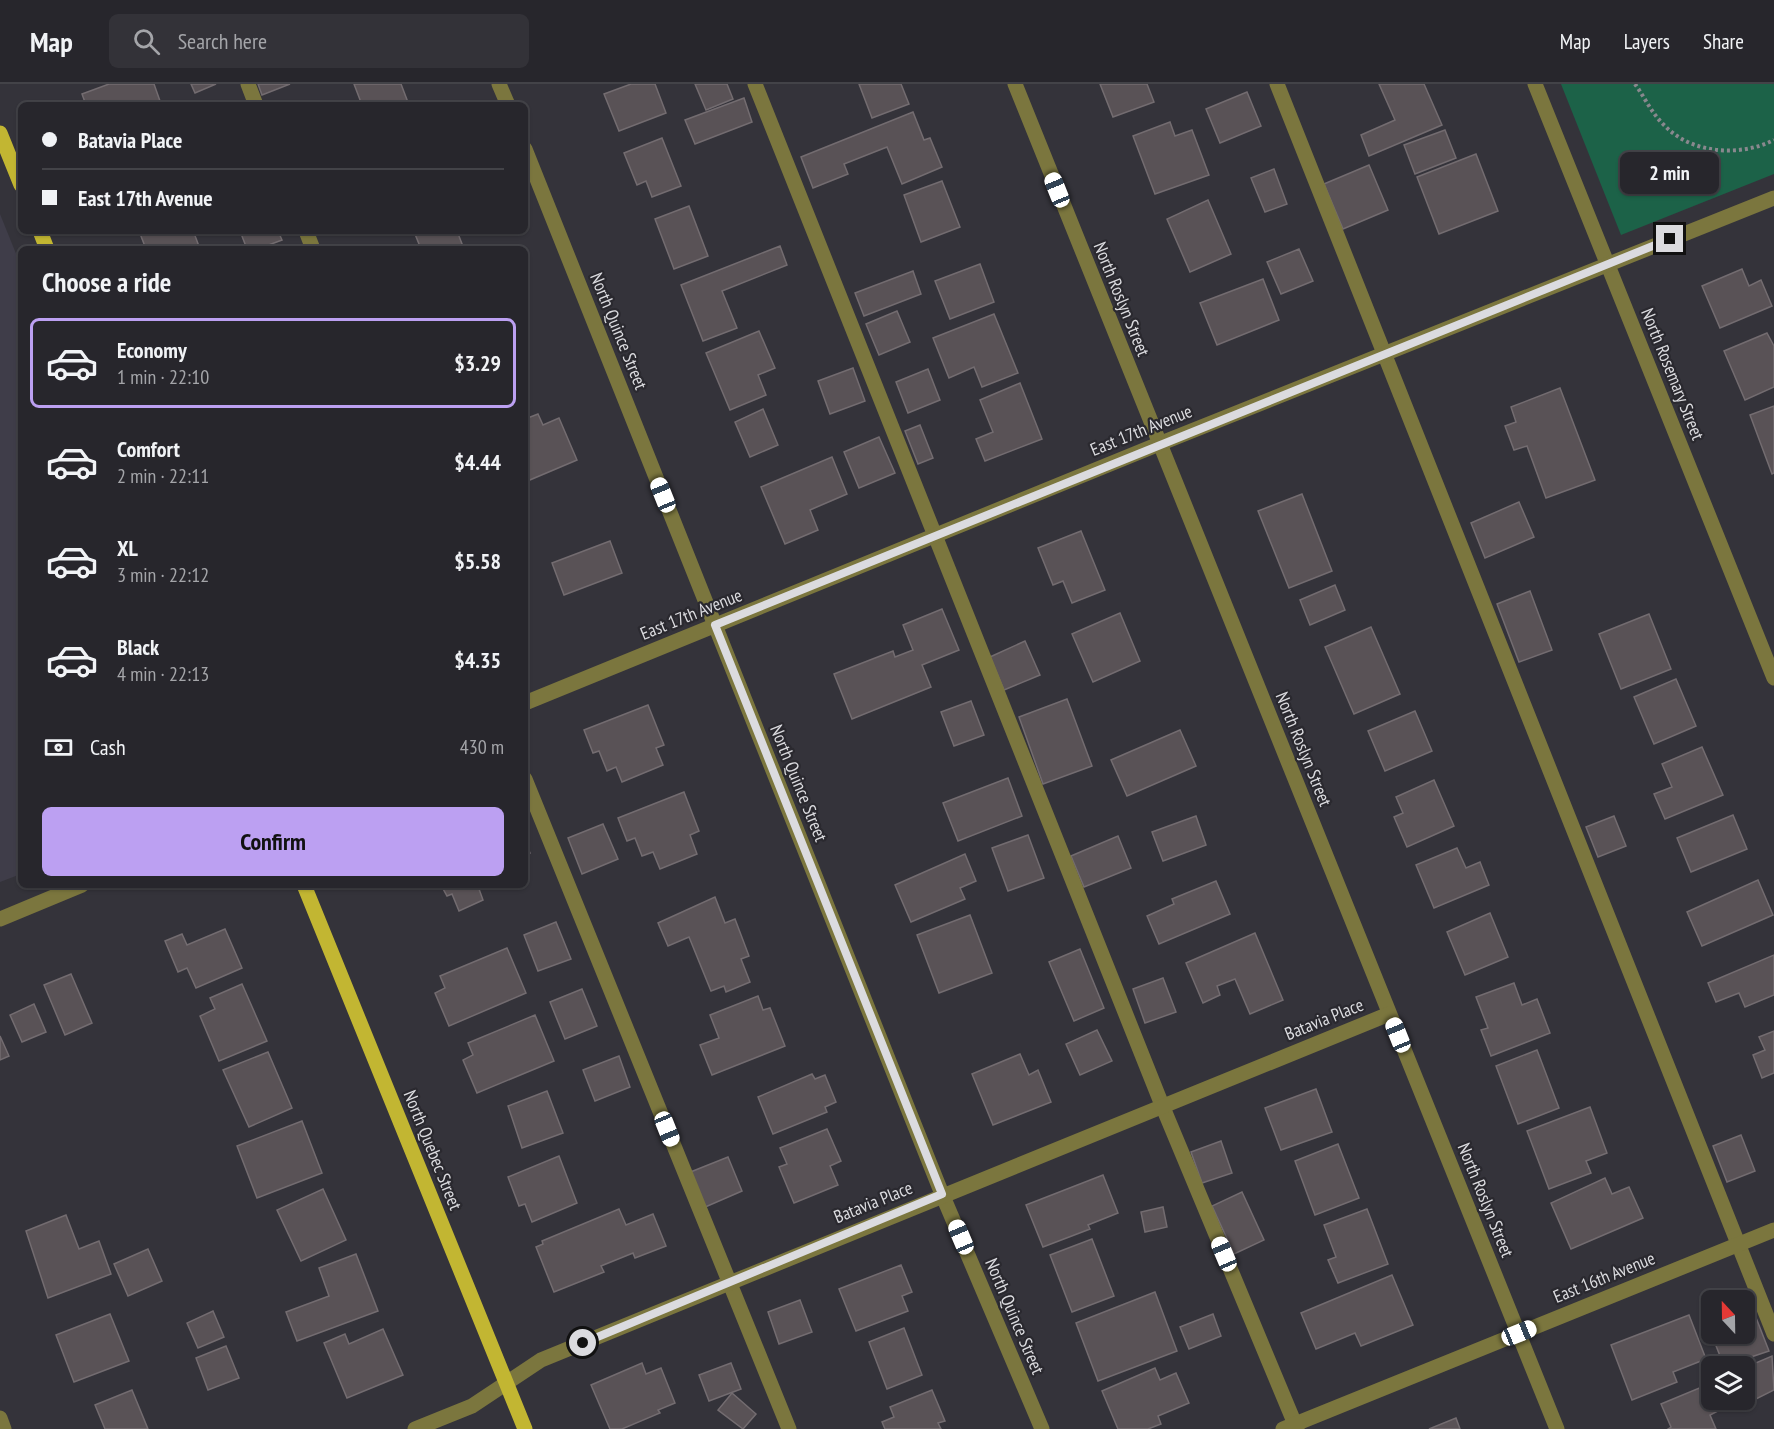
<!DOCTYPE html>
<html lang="en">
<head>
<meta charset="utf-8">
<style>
	:root { --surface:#27262c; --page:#333238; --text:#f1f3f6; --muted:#a4a5a9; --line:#434348; --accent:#bca0f2 }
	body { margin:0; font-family:"PT Sans Narrow",sans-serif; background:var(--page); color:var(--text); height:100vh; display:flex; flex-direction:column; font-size:22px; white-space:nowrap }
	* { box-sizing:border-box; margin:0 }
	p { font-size:20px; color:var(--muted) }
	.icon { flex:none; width:33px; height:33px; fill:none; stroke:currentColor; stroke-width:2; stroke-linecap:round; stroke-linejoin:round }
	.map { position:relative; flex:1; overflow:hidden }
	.sheet { position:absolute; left:18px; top:162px; width:510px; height:642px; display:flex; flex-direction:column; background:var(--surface); border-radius:9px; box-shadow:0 2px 4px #0004,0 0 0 2px var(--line) }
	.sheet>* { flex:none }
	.top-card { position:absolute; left:18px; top:18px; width:510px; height:132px; border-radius:9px; box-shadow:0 2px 4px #0004,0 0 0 2px var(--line); display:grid; align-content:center; height:132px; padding:0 24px; background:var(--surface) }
	.needle { width:39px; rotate:338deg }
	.fabs { position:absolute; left:1701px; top:1206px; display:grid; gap:12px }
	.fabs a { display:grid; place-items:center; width:54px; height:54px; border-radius:9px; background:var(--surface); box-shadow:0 2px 4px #0004,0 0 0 2px var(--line); font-size:30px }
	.end { position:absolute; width:27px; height:27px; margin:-14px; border:8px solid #dbdbdf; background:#111; box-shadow:0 0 0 3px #111 }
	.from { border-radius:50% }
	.bubble { position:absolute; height:42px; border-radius:9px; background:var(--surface); box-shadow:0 2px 4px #0004,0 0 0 2px var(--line); font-size:20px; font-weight:600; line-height:42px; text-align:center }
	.car { position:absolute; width:18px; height:36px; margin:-18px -9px; border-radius:8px; box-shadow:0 0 4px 2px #0007; background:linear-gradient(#fff 24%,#345 0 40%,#fff 0 76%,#345 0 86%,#fff 0) }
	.top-card b { display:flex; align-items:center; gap:21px; height:57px; font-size:22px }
	.top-card b+b { border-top:2px solid var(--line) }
	.top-card i { width:15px; height:15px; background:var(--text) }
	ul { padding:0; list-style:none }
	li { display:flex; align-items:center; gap:18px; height:90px; margin:0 12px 9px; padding:0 12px; border:3px solid transparent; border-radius:9px }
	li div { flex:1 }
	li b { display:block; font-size:22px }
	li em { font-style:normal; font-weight:600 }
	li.selected { border-color:var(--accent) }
	li>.icon { width:54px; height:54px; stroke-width:1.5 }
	h2 { padding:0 24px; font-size:27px; line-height:72px }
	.pay { display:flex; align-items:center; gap:15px; height:66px; padding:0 24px; font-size:22px }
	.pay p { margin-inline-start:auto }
	.cta { display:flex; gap:12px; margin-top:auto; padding:12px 24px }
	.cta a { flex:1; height:69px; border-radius:9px; background:var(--accent); color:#111; font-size:24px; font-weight:600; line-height:69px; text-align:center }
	header { display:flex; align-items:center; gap:36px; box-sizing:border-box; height:84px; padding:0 30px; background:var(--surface); border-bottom:2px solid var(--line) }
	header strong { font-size:28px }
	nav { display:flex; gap:33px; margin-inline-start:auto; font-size:21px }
	.search { width:420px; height:54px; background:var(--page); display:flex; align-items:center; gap:15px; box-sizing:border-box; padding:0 21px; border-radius:9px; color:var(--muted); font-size:22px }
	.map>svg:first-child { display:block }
	.built { fill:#3f3d49 }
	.green { fill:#1c6248 }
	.building { fill:#595256; stroke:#736c70; stroke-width:1.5 }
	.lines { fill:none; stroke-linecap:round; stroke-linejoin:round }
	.path { stroke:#89888e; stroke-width:4; stroke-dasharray:3 3; stroke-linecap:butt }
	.minor { stroke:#7b763e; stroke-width:15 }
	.major { stroke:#c2b632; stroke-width:15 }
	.route { stroke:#dbdbdf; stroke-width:8 }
	.labels { text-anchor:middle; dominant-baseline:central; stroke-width:4.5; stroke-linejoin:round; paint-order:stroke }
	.street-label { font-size:18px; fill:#dbdbdf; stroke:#2a292f }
</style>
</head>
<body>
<header>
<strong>Map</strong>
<div class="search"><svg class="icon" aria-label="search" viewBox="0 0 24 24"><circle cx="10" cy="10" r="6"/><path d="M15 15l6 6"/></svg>Search here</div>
<nav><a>Map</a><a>Layers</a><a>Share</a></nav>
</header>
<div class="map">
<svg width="1774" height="1345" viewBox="0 0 1774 1345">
	<rect width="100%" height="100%" fill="#34333a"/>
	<polygon class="built" points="0,130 21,182 21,790 0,798"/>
	<polygon class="green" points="1561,0 1774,0 1774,90 1621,151"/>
	<g class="building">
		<polygon points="109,0 154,0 160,17 149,21 86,21 82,10"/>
		<polygon points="191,0 216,0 195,9"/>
		<polygon points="258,0 290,0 262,11"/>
		<polygon points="354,0 401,0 409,21 362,21"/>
		<polygon points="631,0 655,0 666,29 619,47 604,10"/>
		<polygon points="695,0 727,0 733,15 706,26"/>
		<polygon points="859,0 901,0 909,20 872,34"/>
		<polygon points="1100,0 1147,0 1154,18 1113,33"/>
		<polygon points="1379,0 1424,0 1442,41 1369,72 1361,51 1395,36"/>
		<polygon points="1247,8 1261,42 1220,59 1206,25"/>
		<polygon points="744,14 752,38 695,60 685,36"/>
		<polygon points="913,28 924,56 930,54 942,83 902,100 887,63 844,80 848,90 813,104 801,73"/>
		<polygon points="1170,38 1175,52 1192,46 1209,91 1155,110 1133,52"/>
		<polygon points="1445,46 1456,74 1415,90 1404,61"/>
		<polygon points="662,54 681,102 652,113 646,97 637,101 624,69"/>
		<polygon points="1476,70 1498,127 1439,150 1417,93"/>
		<polygon points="1369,81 1388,126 1343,145 1324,100"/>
		<polygon points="1274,85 1287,120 1265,128 1251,94"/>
		<polygon points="942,97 960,143 921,158 904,111"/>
		<polygon points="1208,116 1231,170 1190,188 1167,135"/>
		<polygon points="689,122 708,172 674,185 655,135"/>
		<polygon points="139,147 199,147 194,149 200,165 146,165"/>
		<polygon points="240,147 278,147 282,156 258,165 247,165"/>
		<polygon points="421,147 457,147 464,165 421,165 415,150"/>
		<polygon points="780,162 787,181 722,207 737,244 703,257 681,201"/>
		<polygon points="1299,165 1313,197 1281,210 1267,178"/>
		<polygon points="980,180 994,218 950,235 935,197"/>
		<polygon points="1742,185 1749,202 1761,196 1772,222 1720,244 1702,202"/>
		<polygon points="913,187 921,210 864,232 855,209"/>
		<polygon points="1263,195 1279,236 1217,261 1200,219"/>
		<polygon points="897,227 910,258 879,271 866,240"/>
		<polygon points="994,230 1018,289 982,303 974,283 949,294 933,254"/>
		<polygon points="759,247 775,284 758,291 766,311 730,326 706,269"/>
		<polygon points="1767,249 1774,262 1774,303 1745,316 1724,267"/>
		<polygon points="853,284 865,317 830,330 818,297"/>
		<polygon points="928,285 940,316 908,329 896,298"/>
		<polygon points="1020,299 1042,355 985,377 976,355 993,348 980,316"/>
		<polygon points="1560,304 1595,396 1546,414 1527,362 1514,366 1505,342 1516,338 1511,323"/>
		<polygon points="1774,322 1774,389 1772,390 1750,331"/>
		<polygon points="763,325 778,361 750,373 735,338"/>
		<polygon points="538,330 543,341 559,334 577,376 525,398 525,335"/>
		<polygon points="920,341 933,374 918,380 905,347"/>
		<polygon points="879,353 895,389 859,404 844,368"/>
		<polygon points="832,373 847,410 810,426 818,446 785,460 761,403"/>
		<polygon points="1302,410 1332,487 1289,504 1258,427"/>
		<polygon points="1519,418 1534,453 1485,474 1471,439"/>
		<polygon points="1081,447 1105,506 1072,519 1063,497 1053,501 1038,464"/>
		<polygon points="610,457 622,489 564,511 552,479"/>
		<polygon points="1335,501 1345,526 1310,541 1300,516"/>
		<polygon points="1530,507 1552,566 1519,578 1497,520"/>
		<polygon points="942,525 959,566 922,581 931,603 852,635 834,590 893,567 895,573 913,566 903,541"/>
		<polygon points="1120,529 1140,577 1093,598 1072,550"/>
		<polygon points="1649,530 1671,585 1621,605 1599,550"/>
		<polygon points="1371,543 1400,610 1354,630 1325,563"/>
		<polygon points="1025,557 1040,591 1004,606 990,573"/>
		<polygon points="1676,595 1696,642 1654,660 1634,613"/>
		<polygon points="1067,615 1092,682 1043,700 1019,633"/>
		<polygon points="971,617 984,651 954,662 941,628"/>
		<polygon points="648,621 664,661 656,664 663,681 622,698 616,683 607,687 599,667 593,669 584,646"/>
		<polygon points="1415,627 1432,667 1385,687 1368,647"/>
		<polygon points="1180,646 1196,682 1127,712 1111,676"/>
		<polygon points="1702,663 1723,711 1665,735 1654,710 1672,703 1662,680"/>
		<polygon points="1008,694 1022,732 958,757 943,719"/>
		<polygon points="1434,696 1454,742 1407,763 1394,733 1403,729 1396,713"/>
		<polygon points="684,708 699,747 690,751 697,770 660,785 653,768 642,772 635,754 627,757 618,734"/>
		<polygon points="1733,731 1747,765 1691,788 1677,754"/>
		<polygon points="1196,732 1206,761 1163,777 1152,748"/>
		<polygon points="1614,732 1626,762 1598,773 1586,743"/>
		<polygon points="603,740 618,775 582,790 568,754"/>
		<polygon points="1028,751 1044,794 1008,807 992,764"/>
		<polygon points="1118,752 1131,784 1084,803 1071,772"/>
		<polygon points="525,757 530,769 525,771"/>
		<polygon points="1457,764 1466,784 1480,778 1489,801 1434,824 1416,781"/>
		<polygon points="965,770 976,797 960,804 965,815 911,838 895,801"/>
		<polygon points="1758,796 1773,831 1702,862 1687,828"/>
		<polygon points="1216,797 1230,830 1159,860 1147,832 1174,820 1172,815"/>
		<polygon points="441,801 489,801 479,805 483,816 459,827 452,810 447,812"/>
		<polygon points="715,813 725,839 735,835 749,872 741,875 750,898 726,908 724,902 711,907 689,853 668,862 658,839"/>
		<polygon points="1490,829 1508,873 1465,891 1447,848"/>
		<polygon points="970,831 992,889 939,909 917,851"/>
		<polygon points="556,838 571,875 538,887 524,851"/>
		<polygon points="225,845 242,884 196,904 187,884 178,888 165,857 182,850 187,861"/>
		<polygon points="1255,849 1283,916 1250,930 1235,895 1217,902 1220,911 1203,919 1186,879"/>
		<polygon points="507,864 526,909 449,942 435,909 445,904 440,892"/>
		<polygon points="1080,865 1104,924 1074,937 1049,878"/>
		<polygon points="1774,871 1774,911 1745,923 1739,909 1716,918 1708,899"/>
		<polygon points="71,890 92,939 65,951 44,901"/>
		<polygon points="1163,894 1176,928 1145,939 1133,905"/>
		<polygon points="1514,899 1522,921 1537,915 1550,949 1491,972 1481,946 1488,944 1476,913"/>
		<polygon points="242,900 267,957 219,977 200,932 215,925 210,914"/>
		<polygon points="582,905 597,942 565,955 550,918"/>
		<polygon points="758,912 763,926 770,924 785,962 712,991 700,961 719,954 710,931"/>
		<polygon points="34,920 46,948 22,958 10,931"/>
		<polygon points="535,931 554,977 477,1009 463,976 473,971 468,959"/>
		<polygon points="1097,946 1112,977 1080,991 1066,960"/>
		<polygon points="1774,947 1774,989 1762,994 1753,971 1765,966 1759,953"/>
		<polygon points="0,952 9,972 0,976"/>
		<polygon points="1537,966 1559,1024 1518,1040 1496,982"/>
		<polygon points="268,968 292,1024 249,1043 223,986"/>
		<polygon points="1020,970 1029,991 1038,986 1051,1018 993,1041 972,990"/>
		<polygon points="619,972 630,1003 595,1017 583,986"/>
		<polygon points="812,990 815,995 825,991 836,1018 825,1023 827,1028 773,1050 758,1013"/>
		<polygon points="1316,1005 1332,1048 1281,1066 1265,1024"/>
		<polygon points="547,1007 563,1049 522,1064 508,1022"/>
		<polygon points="1590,1023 1607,1069 1586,1077 1591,1089 1549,1105 1527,1047"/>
		<polygon points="302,1037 322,1089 257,1114 237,1062"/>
		<polygon points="827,1045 841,1077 830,1082 838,1101 794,1119 779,1083 787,1080 780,1064"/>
		<polygon points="1741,1051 1755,1087 1727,1098 1713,1062"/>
		<polygon points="1221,1057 1232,1089 1202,1099 1191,1068"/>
		<polygon points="1338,1060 1359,1114 1315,1131 1295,1077"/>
		<polygon points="559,1072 577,1119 532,1138 525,1120 519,1122 508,1093"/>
		<polygon points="728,1073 742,1107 703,1124 688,1089"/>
		<polygon points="1103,1091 1118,1129 1088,1141 1090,1145 1043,1163 1026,1121"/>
		<polygon points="1605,1094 1612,1110 1629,1103 1643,1134 1571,1165 1551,1119"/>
		<polygon points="323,1105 346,1156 301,1177 277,1126"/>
		<polygon points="1242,1108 1264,1156 1234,1170 1212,1122"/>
		<polygon points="1163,1123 1167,1143 1145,1148 1141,1128"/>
		<polygon points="619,1125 626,1141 653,1130 666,1162 635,1174 633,1169 601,1182 604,1188 554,1208 536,1163 543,1160 542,1157"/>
		<polygon points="1367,1125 1388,1180 1338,1199 1328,1176 1336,1173 1324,1141"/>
		<polygon points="66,1131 79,1165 99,1157 111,1190 48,1214 26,1147"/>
		<polygon points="1092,1155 1114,1212 1072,1228 1050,1171"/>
		<polygon points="148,1165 162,1197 128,1212 114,1180"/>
		<polygon points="356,1170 378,1227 297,1257 286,1228 329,1212 319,1184"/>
		<polygon points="901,1181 912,1208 902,1212 908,1227 856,1247 839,1205"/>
		<polygon points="1392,1191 1413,1241 1361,1262 1355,1249 1316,1265 1301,1229"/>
		<polygon points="1155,1208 1177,1267 1098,1297 1076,1239"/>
		<polygon points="800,1216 812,1248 779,1260 768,1228"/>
		<polygon points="213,1227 224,1253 198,1264 187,1239"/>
		<polygon points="110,1230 129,1277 74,1298 56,1251"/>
		<polygon points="1213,1230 1221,1252 1189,1265 1180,1243"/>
		<polygon points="1689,1231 1706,1275 1673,1288 1677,1298 1632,1316 1611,1261"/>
		<polygon points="1755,1231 1769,1267 1724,1282 1711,1249 1744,1250 1744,1235"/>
		<polygon points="904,1244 922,1291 887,1305 869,1258"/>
		<polygon points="383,1245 403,1291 347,1314 324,1259 345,1250 349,1260"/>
		<polygon points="226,1262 239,1294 208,1306 196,1274"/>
		<polygon points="1772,1272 1774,1306 1752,1317 1744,1300 1744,1284"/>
		<polygon points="642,1279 646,1290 661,1284 675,1319 658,1326 660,1329 622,1345 610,1345 591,1301"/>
		<polygon points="731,1279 741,1305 709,1317 699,1291"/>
		<polygon points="1155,1284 1160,1296 1176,1289 1189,1319 1158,1332 1161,1340 1148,1345 1118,1345 1102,1307"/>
		<polygon points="1709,1300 1712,1316 1716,1316 1720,1326 1710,1331 1716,1345 1668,1345 1671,1343 1661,1320"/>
		<polygon points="132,1306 148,1345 105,1345 95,1321"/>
		<polygon points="932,1306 945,1337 938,1339 941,1345 885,1345 882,1338 894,1333 890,1323"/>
		<polygon points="732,1309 756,1330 743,1345 718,1326"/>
		<polygon points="1456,1334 1460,1345 1429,1345"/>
	</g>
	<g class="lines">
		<path class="path" d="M1635 0C1645 14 1652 30 1665 42 1692 70 1740 73 1774 56"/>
		<g class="minor">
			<polyline points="248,0 256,21"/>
			<polyline points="499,0 508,21"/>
			<polyline points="755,0 1162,1021 1297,1345"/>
			<polyline points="1015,0 1557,1345"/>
			<polyline points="1277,0 1774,1250"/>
			<polyline points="1535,0 1774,594"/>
			<polyline points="525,65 942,1110 1042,1345"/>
			<polyline points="306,147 313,165"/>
			<polyline points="525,619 1159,360 1774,114"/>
			<polyline points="525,695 789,1345"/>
			<polyline points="0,835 82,801"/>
			<polyline points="0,1334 4,1345"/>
			<polyline points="415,1345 472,1322 541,1276 1389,930"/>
			<polyline points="1283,1345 1774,1146"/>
		</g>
		<g class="major">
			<polyline points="0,49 21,101"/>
			<polyline points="40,147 47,165"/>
			<polyline points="304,801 525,1345"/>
		</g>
	</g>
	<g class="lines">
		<polyline class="route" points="583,1259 942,1110 715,541 1670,155"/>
	</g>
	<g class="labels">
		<g class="street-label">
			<text transform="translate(1122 215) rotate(68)">North Roslyn Street</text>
			<text transform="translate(619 247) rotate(68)">North Quince Street</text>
			<text transform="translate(1673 290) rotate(68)">North Rosemary Street</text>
			<text transform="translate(1141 346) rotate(-22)">East 17th Avenue</text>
			<text transform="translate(691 530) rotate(-22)">East 17th Avenue</text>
			<text transform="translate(1304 665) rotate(68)">North Roslyn Street</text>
			<text transform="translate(799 699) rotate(68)">North Quince Street</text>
			<text transform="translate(1324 935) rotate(-22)">Batavia Place</text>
			<text transform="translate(433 1066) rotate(68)">North Quebec Street</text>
			<text transform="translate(1486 1116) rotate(68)">North Roslyn Street</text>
			<text transform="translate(873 1118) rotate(-22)">Batavia Place</text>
			<text transform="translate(1604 1193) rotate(-22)">East 16th Avenue</text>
			<text transform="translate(1015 1232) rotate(67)">North Quince Street</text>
		</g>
	</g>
</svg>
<div class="fabs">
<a><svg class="needle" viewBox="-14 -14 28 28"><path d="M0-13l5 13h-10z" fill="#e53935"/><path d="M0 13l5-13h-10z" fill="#a4a5a9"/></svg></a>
<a><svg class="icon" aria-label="layers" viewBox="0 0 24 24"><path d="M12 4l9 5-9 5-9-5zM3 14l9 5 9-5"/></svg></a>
</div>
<i class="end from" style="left:583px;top:1259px"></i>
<i class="end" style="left:1670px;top:155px"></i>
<div class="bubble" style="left:1620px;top:68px;width:99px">2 min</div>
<i class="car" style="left:1057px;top:106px;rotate:338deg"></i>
<i class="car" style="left:663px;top:411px;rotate:338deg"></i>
<i class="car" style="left:1398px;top:951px;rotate:338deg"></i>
<i class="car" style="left:667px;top:1045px;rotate:158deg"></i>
<i class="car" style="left:961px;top:1153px;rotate:337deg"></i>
<i class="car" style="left:1224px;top:1170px;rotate:337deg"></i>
<i class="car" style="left:1519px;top:1249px;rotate:68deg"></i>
<div class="top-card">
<b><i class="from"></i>Batavia Place</b>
<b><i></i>East 17th Avenue</b>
</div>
<section class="sheet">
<h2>Choose a ride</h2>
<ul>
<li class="selected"><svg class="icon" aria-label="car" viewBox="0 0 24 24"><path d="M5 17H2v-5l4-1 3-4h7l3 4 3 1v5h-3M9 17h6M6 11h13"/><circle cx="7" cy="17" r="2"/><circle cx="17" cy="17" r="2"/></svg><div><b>Economy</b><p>1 min · 22:10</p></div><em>$3.29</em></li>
<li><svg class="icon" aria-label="car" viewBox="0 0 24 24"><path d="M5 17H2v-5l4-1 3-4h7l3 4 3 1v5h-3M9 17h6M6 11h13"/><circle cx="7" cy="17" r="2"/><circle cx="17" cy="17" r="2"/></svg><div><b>Comfort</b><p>2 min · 22:11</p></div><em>$4.44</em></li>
<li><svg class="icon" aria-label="car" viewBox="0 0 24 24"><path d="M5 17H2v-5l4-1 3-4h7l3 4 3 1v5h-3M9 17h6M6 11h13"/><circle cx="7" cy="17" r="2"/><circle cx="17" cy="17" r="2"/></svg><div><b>XL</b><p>3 min · 22:12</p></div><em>$5.58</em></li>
<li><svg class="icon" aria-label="car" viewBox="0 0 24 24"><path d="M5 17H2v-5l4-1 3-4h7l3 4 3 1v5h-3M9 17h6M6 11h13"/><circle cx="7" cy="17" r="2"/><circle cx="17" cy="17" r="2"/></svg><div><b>Black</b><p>4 min · 22:13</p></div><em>$4.35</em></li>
</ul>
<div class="pay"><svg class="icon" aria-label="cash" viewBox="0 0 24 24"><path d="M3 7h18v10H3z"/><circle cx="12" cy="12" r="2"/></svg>Cash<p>430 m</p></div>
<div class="cta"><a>Confirm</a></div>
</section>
</div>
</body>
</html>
